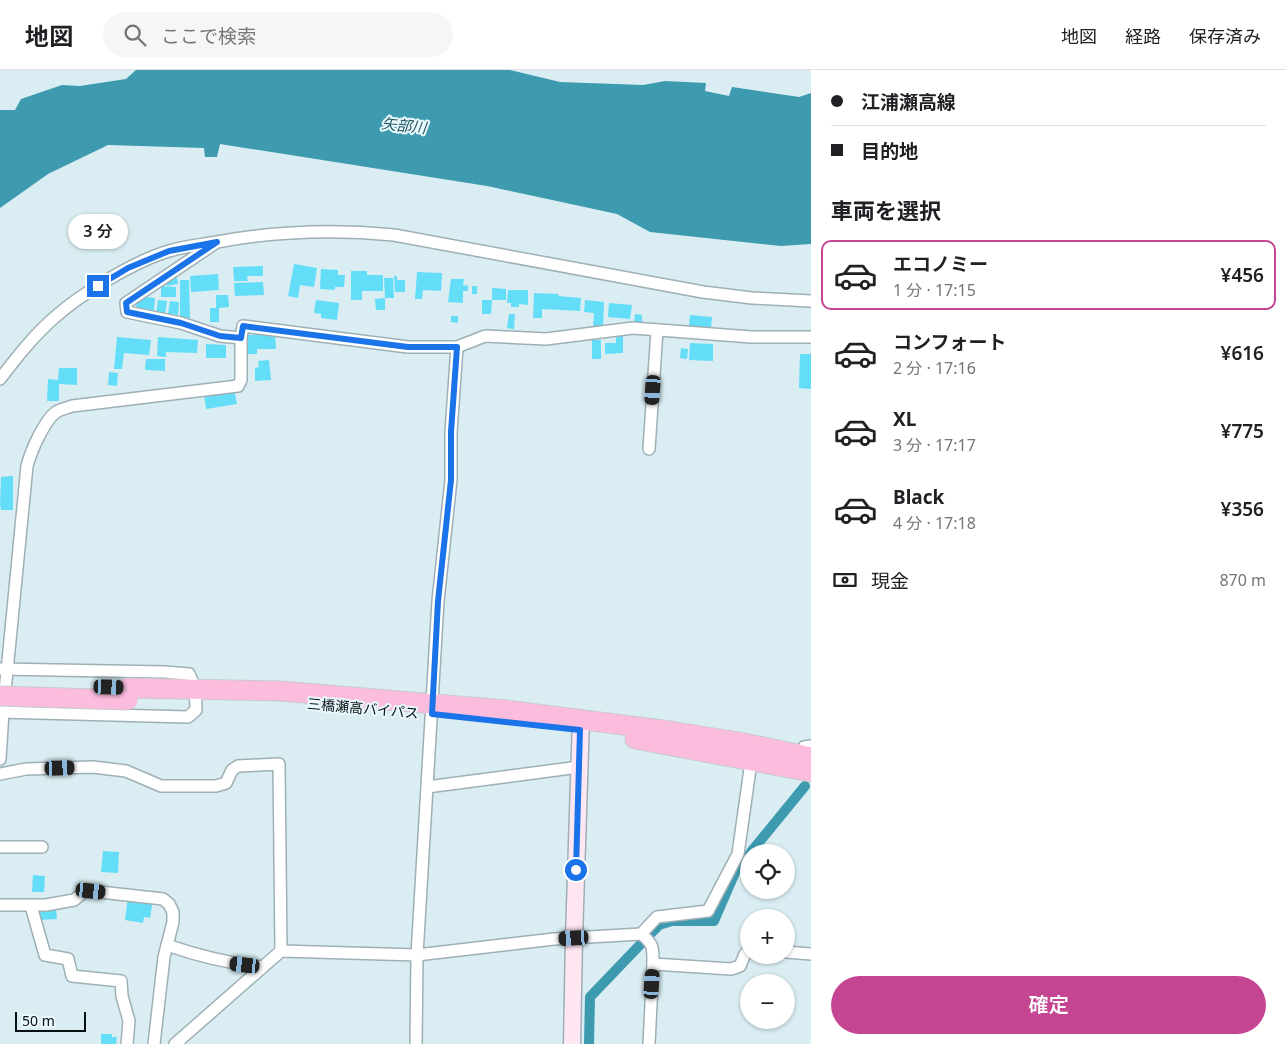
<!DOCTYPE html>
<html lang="ja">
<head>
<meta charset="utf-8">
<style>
	:root { --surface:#fff; --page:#f6f6f6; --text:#202124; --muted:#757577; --line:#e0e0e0; --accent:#c44592 }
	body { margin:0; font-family:"Noto Sans","Noto Sans JP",sans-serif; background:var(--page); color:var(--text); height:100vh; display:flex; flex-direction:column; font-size:19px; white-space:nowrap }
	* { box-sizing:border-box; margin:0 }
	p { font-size:16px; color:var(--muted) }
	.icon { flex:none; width:28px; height:28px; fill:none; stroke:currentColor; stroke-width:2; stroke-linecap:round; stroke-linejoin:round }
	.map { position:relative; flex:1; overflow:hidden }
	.panel { display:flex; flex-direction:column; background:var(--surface); width:475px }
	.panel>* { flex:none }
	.top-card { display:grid; align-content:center; height:110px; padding:0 20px; background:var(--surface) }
	.buttons { position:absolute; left:740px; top:774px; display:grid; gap:10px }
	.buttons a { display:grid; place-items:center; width:55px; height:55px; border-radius:50%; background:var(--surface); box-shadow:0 1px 4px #0004; font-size:25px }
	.scale { position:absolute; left:15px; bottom:12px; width:71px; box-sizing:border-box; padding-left:5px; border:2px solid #080f10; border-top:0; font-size:14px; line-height:18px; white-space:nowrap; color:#080f10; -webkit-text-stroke:4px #e9f9fd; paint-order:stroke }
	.end { position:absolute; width:22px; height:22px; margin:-11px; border:6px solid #1a73e8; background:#fff; box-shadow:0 0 0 2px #fff }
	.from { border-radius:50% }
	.bubble { position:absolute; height:35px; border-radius:18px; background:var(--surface); box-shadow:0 1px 4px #0004; font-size:16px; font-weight:600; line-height:35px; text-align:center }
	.car { position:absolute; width:15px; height:30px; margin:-15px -8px; border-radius:6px; box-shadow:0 0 4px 1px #0007; background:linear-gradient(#222 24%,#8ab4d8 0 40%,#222 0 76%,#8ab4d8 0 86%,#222 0) }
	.top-card b { display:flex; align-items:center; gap:18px; height:48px; font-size:19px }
	.top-card b+b { border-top:1px solid var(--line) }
	.top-card i { width:12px; height:12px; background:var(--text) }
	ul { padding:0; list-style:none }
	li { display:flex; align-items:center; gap:15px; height:70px; margin:0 10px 8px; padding:0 10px; border:2px solid transparent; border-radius:10px }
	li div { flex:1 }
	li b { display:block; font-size:19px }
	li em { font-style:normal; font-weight:600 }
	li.selected { border-color:var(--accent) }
	li>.icon { width:45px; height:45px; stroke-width:1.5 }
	h2 { padding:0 20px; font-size:22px; line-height:60px }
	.pay { display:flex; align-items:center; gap:12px; height:55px; padding:0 20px; font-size:19px }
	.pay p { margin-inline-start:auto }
	.button { display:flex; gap:10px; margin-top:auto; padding:10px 20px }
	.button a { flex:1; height:58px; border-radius:30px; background:var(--accent); color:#fff; font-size:20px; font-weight:600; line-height:58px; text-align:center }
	header { display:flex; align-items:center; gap:30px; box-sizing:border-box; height:70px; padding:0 25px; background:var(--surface); border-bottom:1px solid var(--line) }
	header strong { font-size:24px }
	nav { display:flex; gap:28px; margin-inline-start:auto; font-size:18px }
	.search { width:350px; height:45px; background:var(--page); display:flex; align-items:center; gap:12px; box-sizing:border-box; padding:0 18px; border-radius:28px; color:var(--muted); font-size:19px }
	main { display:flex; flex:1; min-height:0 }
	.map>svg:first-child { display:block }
	.water { fill:#3d9aaf }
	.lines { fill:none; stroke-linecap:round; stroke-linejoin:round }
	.canal { stroke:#3d9aaf; stroke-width:10 }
	.building { fill:#64ddf8 }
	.minor-casing { stroke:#9eb0b5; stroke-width:14 }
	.secondary-casing { stroke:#9eb0b5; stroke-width:19 }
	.trunk-casing { stroke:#c9caca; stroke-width:21 }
	.minor { stroke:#fff; stroke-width:11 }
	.secondary { stroke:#fee6f3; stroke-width:16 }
	.trunk { stroke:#fcbcde; stroke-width:19 }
	.trunk-bridge-casing { stroke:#c9caca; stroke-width:21; stroke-linecap:butt }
	.trunk-bridge { stroke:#fcbcde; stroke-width:19 }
	.route { stroke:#1a73e8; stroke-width:6 }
	.labels { text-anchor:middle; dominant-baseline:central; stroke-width:4; stroke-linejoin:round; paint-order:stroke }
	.street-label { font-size:14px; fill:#080f10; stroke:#e9f9fd }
	.water-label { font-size:15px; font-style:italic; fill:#245763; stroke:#e9f9fd }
</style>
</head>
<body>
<header>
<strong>地図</strong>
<div class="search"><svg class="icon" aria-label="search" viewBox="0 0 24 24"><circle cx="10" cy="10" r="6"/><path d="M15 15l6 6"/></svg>ここで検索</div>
<nav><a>地図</a><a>経路</a><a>保存済み</a></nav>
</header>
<main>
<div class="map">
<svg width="811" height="974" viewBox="0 0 811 974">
	<rect width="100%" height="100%" fill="#d9edf2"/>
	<polygon class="water" points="136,0 510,0 560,12 643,15 665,11 706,13 705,21 729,26 732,17 799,27 811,23 811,174 781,176 650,162 617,144 487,116 220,74 217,87 205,87 204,78 108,75 48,104 0,138 0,40 15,40 21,29 62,15 80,16 126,9"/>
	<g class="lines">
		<g class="canal">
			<polyline points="751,782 805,716"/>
			<polyline points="589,974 590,927 659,855 672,851 714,851 737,798 749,785"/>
		</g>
	</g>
	<g class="building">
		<polygon points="294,194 317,198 314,217 300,215 298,228 288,226"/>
		<polygon points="263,196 263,206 247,206 248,211 234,211 233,197"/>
		<polygon points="321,199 338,200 338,205 345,205 344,217 335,217 335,220 320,219"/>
		<polygon points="351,201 367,201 367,205 383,205 383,221 362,221 362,230 351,230"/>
		<polygon points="417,202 442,203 441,221 423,220 422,229 415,229"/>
		<polygon points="218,204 219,220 191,222 190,206"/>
		<polygon points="394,206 397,206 397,210 405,210 405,222 395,222"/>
		<polygon points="177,207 178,214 167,216 166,209"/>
		<polygon points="384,208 393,208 394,228 385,228"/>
		<polygon points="451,209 464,209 463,215 468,216 468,221 463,221 463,233 448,232"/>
		<polygon points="180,210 189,210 190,248 180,248"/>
		<polygon points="263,212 264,225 235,226 234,213"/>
		<polygon points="161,216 176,217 176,227 161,227"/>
		<rect x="472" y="216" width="5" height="8"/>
		<polygon points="492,218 506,219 506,230 492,230"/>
		<polygon points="508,220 528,220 528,235 519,234 519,237 511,237 511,233 507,233"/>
		<polygon points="534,223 559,224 558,226 581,228 580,241 542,239 542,248 533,248"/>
		<polygon points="216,225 228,225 229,237 219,238 219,252 210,252 210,238 216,238"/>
		<polygon points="137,226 155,228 154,241 136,239"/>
		<polygon points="385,228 385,240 376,240 375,229"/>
		<polygon points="158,230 167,231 165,245 156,244"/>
		<polygon points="316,230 339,233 337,250 321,248 321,244 314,243"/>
		<polygon points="482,230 492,230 491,244 482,244"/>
		<polygon points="585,230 604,232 603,259 593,259 594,243 584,242"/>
		<polygon points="170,231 179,232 178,245 168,244"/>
		<polygon points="609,233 632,235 630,249 608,247"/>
		<polygon points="509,244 515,244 514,259 507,258"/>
		<polygon points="635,244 642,245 642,255 634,254"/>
		<polygon points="690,245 712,247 711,258 689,256"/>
		<polygon points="451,246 458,246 458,253 451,252"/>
		<polygon points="275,264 276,279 257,279 257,284 246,284 246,265"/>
		<polygon points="616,266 623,266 623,283 605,284 605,273 616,273"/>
		<polygon points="117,267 151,270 149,285 124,283 122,299 114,299"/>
		<polygon points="158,267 198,270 197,283 166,282 166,287 157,286"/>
		<rect x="592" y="270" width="9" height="19"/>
		<polygon points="690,273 713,274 713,291 689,290"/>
		<polygon points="206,274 226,275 226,288 206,288"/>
		<polygon points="681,278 688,279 687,289 680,288"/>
		<polygon points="800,284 811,284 811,319 799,318"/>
		<polygon points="146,289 165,289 165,301 145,300"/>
		<polygon points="269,290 271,310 255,311 255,298 259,297 258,291"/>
		<polygon points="59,298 77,298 77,315 59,314 59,331 47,331 48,309 58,310"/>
		<polygon points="109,302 118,303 117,316 108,315"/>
		<polygon points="234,319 237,334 206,339 204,324"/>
		<polygon points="13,406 13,440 1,440 0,435 1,407"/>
		<polygon points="103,781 119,782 118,803 101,802"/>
		<polygon points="33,805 45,806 44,822 32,822"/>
		<polygon points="128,827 153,830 150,848 144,847 143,853 125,850"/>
		<polygon points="39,839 56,839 57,849 39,850"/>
		<polygon points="101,964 112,964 112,967 117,967 116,974 101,974"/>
	</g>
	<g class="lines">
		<defs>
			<g id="minor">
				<polyline points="214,174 126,233 127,242 181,253 220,266 241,268"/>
				<path d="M0 309C17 287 34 265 55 247 82 223 135 191 169 181 185 176 201 175 217 172 276 161 335 159 394 165L703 222 752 228 811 231"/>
				<polyline points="649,379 657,260"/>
				<path d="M0 599 165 602 189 604C195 615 196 628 196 640L188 647 0 642"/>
				<polyline points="801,685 804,677 811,676"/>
				<path d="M0 689 3 642 27 396C31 381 44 351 56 342 61 339 67 338 72 336L238 316 241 310V268L243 256 408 277H457L485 266 546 269 633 258 751 267H811"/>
				<polyline points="0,704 26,699 93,697 126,701 161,716 216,716 226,713 232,700 238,696 279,694 281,881"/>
				<polyline points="427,717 579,697"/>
				<polyline points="0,777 42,777"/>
				<polyline points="0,835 46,835 74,830 84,822 91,821 163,829 169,834 173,842 173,852 164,887 154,974"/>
				<polyline points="31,836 45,885 68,889 72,906 121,911 122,926 129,951 127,974"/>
				<polyline points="641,864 657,847 708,841 738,784 752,685"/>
				<path d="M167 875C201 887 227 893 262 897"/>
				<polyline points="786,882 811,884"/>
				<path d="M175 974 281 881 417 885 554 869 641 864C654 874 653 879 653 894L731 899 740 896 745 884 749 881"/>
				<polyline points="416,974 417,885 438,531 451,410 451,362 457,277"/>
				<polyline points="649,974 653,894"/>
			</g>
			<polyline id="secondary" points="572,974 574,868 581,649"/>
			<g id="trunk">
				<polyline points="127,618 280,621 506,640 670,661 744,673 811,687"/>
				<polyline points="635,669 811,702"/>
			</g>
		</defs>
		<use href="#minor" class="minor-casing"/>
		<use href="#secondary" class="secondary-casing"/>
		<use href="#trunk" class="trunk-casing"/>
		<use href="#minor" class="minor"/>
		<use href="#secondary" class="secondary"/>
		<use href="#trunk" class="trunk"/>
		<defs>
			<polyline id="trunk-bridge" points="0,626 128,630"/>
		</defs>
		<use href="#trunk-bridge" class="trunk-bridge-casing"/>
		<use href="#trunk-bridge" class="trunk-bridge"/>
	</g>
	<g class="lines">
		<polyline class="route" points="98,216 128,198 169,181 217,172 126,233 127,242 181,253 220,266 241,268 243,256 408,277 457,277 451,362 451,410 438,531 432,644 580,660 576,800"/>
	</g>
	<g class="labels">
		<g class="street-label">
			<text transform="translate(363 638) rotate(5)">三橋瀬高バイパス</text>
		</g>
		<g class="water-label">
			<text transform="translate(404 55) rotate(6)">矢部川</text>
		</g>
	</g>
</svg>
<div class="buttons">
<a><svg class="icon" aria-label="locate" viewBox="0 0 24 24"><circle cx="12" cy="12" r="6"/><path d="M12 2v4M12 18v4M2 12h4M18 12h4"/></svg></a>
<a>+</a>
<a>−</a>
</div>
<div class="scale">50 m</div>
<i class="end from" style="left:576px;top:800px"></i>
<i class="end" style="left:98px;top:216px"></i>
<div class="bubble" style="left:68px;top:144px;width:60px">3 分</div>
<i class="car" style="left:653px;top:320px;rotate:184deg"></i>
<i class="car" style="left:109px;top:617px;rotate:92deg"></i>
<i class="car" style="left:60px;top:698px;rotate:88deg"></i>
<i class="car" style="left:91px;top:821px;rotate:96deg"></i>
<i class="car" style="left:574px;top:868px;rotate:267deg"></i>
<i class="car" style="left:245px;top:895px;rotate:276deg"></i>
<i class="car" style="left:652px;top:914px;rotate:4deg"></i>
</div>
<section class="panel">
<div class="top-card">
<b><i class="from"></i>江浦瀬高線</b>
<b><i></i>目的地</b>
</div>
<h2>車両を選択</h2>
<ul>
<li class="selected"><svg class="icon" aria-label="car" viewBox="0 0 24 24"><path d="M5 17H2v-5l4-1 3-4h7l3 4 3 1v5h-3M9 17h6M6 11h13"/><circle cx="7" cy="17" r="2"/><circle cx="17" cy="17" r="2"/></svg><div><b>エコノミー</b><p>1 分 · 17:15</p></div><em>¥456</em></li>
<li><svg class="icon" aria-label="car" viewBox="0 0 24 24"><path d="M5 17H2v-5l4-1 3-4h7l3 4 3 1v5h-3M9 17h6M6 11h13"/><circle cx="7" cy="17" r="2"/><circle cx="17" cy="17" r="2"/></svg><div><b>コンフォート</b><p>2 分 · 17:16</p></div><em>¥616</em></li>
<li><svg class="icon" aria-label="car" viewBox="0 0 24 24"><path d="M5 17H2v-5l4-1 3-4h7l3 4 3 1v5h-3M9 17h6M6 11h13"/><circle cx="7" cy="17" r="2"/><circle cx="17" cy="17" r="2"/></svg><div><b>XL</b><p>3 分 · 17:17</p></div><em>¥775</em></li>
<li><svg class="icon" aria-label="car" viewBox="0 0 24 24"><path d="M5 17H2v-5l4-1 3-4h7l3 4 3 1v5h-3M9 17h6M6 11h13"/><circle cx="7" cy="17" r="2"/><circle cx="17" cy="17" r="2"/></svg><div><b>Black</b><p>4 分 · 17:18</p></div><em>¥356</em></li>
</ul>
<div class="pay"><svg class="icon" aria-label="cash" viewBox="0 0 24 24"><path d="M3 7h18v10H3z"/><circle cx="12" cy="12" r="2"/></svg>現金<p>870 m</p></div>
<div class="button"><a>確定</a></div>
</section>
</main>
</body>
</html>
